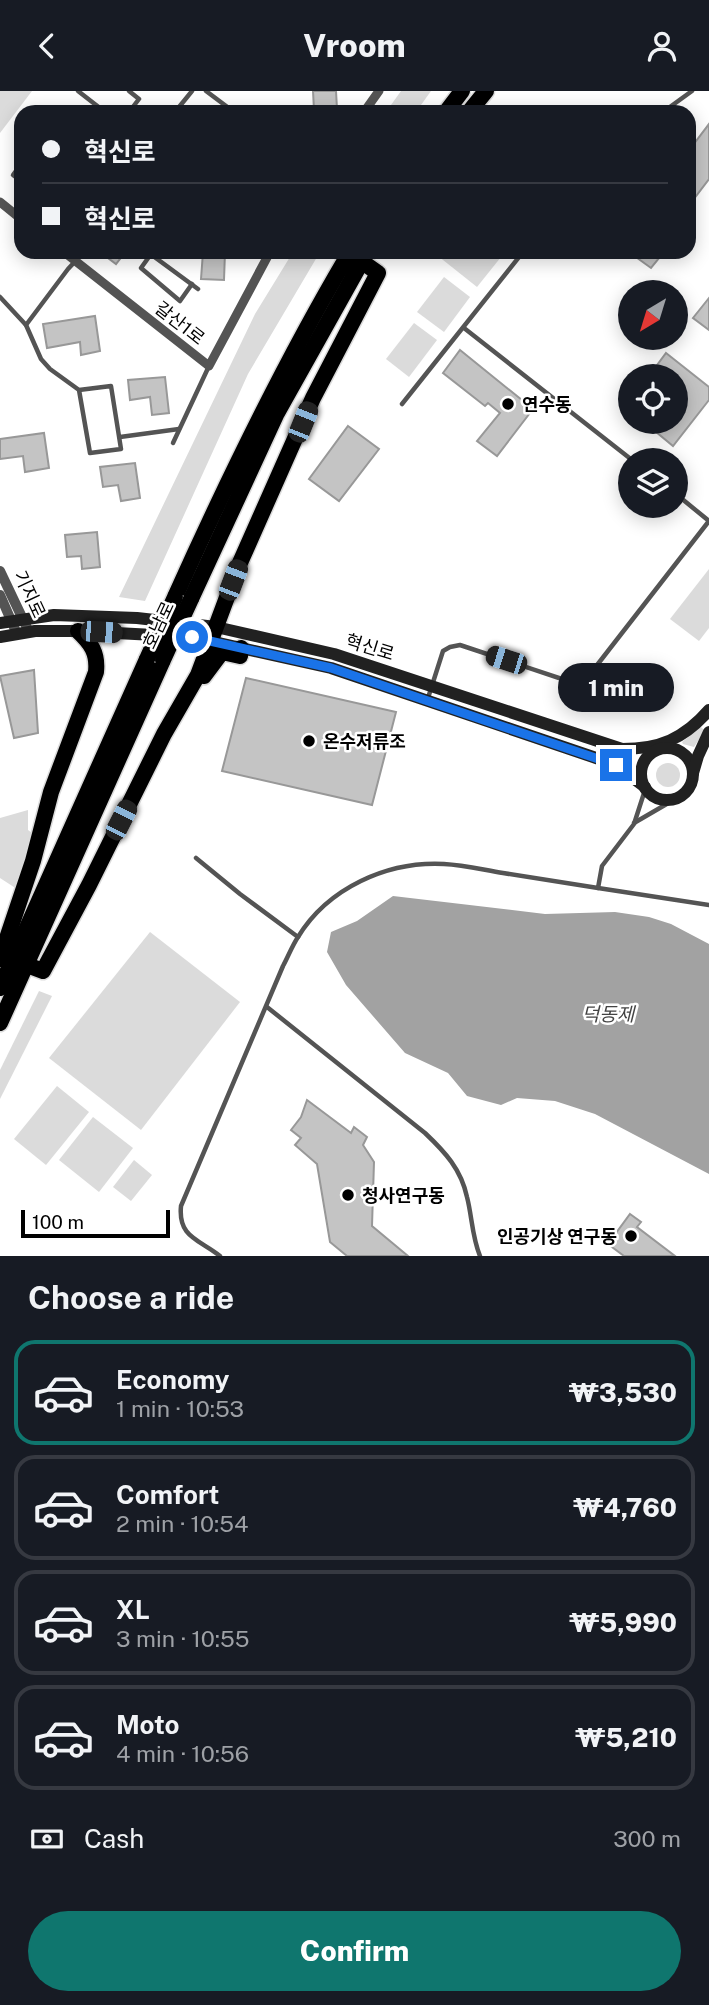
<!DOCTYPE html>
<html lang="en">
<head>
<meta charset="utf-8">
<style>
	:root { --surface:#171b24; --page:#20242c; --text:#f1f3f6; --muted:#9ea1a6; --line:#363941; --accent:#0f766e }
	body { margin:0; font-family:"Public Sans","Noto Sans KR",sans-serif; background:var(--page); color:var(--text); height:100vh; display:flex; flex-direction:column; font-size:26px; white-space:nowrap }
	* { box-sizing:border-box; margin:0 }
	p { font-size:23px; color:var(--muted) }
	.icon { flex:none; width:38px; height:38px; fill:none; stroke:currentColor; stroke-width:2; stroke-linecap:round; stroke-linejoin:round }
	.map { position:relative; height:1165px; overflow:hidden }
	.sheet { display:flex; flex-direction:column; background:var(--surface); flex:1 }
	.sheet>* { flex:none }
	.top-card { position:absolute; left:14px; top:14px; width:682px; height:154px; border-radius:21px; box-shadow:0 4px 18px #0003; display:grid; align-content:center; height:154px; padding:0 28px; background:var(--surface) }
	.needle { width:46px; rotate:218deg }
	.controls { position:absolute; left:618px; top:189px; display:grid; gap:14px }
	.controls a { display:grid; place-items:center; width:70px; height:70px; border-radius:50%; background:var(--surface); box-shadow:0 4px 18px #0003; font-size:35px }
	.scale { position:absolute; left:21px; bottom:18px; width:149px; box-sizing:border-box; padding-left:7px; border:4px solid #000; border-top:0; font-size:19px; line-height:24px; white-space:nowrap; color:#000; -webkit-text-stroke:5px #fff; paint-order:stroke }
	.end { position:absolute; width:32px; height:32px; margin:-16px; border:9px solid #1a73e8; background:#fff; box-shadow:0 0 0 4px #fff }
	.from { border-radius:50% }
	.bubble { position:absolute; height:49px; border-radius:24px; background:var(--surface); box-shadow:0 4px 18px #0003; font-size:23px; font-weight:800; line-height:49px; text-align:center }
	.car { position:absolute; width:21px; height:42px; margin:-21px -10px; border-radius:9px; box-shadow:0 0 5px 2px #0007; background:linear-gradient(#222 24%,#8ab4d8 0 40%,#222 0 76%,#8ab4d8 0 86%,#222 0) }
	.top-card b { display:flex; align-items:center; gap:24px; height:66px; font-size:26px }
	.top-card b+b { border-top:2px solid var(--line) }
	.top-card i { width:18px; height:18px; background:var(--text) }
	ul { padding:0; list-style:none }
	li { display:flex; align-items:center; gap:21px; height:105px; margin:0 14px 10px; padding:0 14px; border:4px solid var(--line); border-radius:21px }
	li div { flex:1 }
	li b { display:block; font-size:26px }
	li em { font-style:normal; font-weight:800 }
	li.active { border-color:var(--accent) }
	li>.icon { width:63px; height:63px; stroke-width:1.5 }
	h2 { padding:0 28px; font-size:32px; line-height:84px }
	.pay { display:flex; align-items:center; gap:18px; height:77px; padding:0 28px; font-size:26px }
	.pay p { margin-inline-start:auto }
	.primary-button { display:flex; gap:14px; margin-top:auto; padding:14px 28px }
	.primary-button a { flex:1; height:80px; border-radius:42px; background:var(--accent); color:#fff; font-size:28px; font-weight:800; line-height:80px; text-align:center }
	header { display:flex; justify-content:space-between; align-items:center; height:91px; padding:0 28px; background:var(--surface); font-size:32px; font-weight:800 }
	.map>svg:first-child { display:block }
	.green { fill:#dbdbdb }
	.water { fill:#a2a2a2 }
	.building { fill:#c4c4c4; stroke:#989898; stroke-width:2 }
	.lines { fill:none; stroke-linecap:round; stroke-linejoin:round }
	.trunk-casing { stroke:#dbdbdb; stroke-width:19 }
	.service { stroke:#545454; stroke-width:4.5 }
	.minor { stroke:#545454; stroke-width:9 }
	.tertiary { stroke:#545454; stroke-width:10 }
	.secondary { stroke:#212121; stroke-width:12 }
	.trunk { stroke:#000; stroke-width:16 }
	.trunk-bridge-casing { stroke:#dbdbdb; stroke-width:19; stroke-linecap:butt }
	.trunk-bridge { stroke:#000; stroke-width:16 }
	.route { stroke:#1a73e8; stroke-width:9 }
	.poi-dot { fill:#000; stroke:#fff; stroke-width:2.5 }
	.labels { text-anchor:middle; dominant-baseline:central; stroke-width:5; stroke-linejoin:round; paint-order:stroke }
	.street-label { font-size:18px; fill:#000; stroke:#fff }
	.poi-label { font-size:18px; font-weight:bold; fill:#000; stroke:#fff; text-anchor:start }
	.water-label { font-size:19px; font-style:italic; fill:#434343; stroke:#fff }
</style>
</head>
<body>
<header><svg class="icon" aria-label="back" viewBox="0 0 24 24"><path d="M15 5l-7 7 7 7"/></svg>Vroom<svg class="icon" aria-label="person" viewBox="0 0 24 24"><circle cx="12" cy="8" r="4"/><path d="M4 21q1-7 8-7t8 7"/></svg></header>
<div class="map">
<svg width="709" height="1165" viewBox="0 0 709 1165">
	<rect width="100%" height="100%" fill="#fff"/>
	<g class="green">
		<polygon points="0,0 32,0 0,42"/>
		<polygon points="401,0 431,0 416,21 386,21"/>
		<polygon points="293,161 320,161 248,283 145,510 119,506 255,223"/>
		<polygon points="441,161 495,161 501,166 477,196 438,165"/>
		<polygon points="444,186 470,206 444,241 417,221"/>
		<polygon points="414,232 437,249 409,286 386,268"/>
		<polygon points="709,478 709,537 699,550 670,528"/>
		<polygon points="701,636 705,640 694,656 683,653 682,651"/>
		<circle cx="668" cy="684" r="12"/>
		<polygon points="28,719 28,739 36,745 20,800 0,787 0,727"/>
		<polygon points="150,841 240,911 141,1039 49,967"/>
		<polygon points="39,900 52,905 0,1008 0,979"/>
		<polygon points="57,995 89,1021 46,1074 14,1048"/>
		<polygon points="93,1026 133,1057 99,1101 59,1069"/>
		<polygon points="134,1069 152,1084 131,1110 113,1096"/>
	</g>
	<polygon class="water" points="393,805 545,823 615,821 649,826 671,833 709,853 709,1083 595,1023 555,1010 517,1007 501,1014 467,1005 448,982 405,962 346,894 327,861 331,841 357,830"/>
	<g class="building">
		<polygon points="313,0 336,0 337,18 314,19"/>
		<polygon points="709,33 709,88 690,113 690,58"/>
		<polygon points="100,161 118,161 123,164 116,173"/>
		<polygon points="203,161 225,161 224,189 201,188"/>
		<polygon points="629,161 664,161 651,177"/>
		<polygon points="709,207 709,239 693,227"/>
		<polygon points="95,225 100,260 81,264 80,251 47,257 43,233"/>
		<polygon points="460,259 533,318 497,365 477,350 500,322 488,312 485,315 443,282"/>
		<polygon points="666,262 709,296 709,309 673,355 644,331 676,331 676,285 649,285"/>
		<polygon points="165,286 169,322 152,324 150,306 130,309 128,289"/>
		<polygon points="348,335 379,358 339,410 309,388"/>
		<polygon points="44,342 49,377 25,381 23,365 0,368 0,348"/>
		<polygon points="135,372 140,407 121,410 118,394 103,396 100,376"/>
		<polygon points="97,441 100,476 82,478 81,465 67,466 65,444"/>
		<polygon points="34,579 38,642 14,647 0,585"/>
		<polygon points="246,587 396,621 372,714 222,680"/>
		<polygon points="307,1009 351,1042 354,1036 367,1046 363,1054 374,1071 372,1135 408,1165 347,1165 330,1151 317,1073 295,1054 301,1047 291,1039 301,1026"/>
		<polygon points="630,1123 641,1131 637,1136 675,1165 624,1165 608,1153"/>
	</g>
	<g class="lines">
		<defs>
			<g id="trunk">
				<polyline points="446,21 462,0"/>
				<polyline points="469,21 486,0"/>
				<path d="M175 506C228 388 284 272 350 161"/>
				<polyline points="191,508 277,322 367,161"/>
				<polyline points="201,584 204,585 222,561 240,565 241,557"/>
				<path d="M0 868 33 770 51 701 96 581C98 562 91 552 78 540"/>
				<polyline points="27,874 43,880 89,794 164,643 198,584 239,474 313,307 378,182 361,170"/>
				<polyline points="0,897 147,568"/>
				<polyline points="0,932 163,569"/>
			</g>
		</defs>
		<use href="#trunk" class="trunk-casing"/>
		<g class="service">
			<polyline points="78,0 105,21"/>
			<polyline points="206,0 234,21"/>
			<polyline points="129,21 139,8 129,0"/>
			<polyline points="175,21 192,0"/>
			<polyline points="663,21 692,0"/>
			<polyline points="21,73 13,84 21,90"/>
			<polyline points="149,162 198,198"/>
			<polyline points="151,163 141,177 180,210 192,193"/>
			<polyline points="0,206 26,234 41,268 50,278 79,299 111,295 121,358 90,362 79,299"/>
			<polyline points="26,234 68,178 84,161"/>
			<polyline points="464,237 632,369"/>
			<polyline points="402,313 523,161"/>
			<polyline points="120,346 179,338"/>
			<polyline points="173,352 209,275"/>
			<polyline points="676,403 709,430"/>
			<polyline points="428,607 443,560 450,556 460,554 574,592 580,592 587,587 709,430"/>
			<polyline points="634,732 677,707"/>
			<polyline points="196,767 240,803 298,846"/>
			<polyline points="598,797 709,814"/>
			<path d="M267 916 425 1042C445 1061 461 1078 467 1106 472 1125 472 1146 480 1165"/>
			<path d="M220 1165C198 1148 178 1146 181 1115L283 875C288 866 292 855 298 846 328 797 387 770 444 773 464 774 484 779 503 782 535 787 567 792 598 797L602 775 634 733 645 699"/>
		</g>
		<g class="minor">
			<polyline points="364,21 379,0"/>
			<polyline points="0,111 21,128"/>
			<polyline points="64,161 209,275 270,161"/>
		</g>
		<g class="tertiary">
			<polyline points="0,480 29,541"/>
			<polyline points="0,504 17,543"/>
		</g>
		<g class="secondary">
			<path d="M0 532 54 524 137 527 216 536 334 563 622 658C659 658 684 648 709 619"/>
			<polyline points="0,546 35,540 78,540 192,546 331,577 599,668 616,674 645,696"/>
			<circle cx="667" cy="683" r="26"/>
			<polyline points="693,682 698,665 709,641"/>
		</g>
		<use href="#trunk" class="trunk"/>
		<defs>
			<g id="trunk-bridge">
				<polyline points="147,568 175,506"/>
				<polyline points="163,569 191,508"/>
			</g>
		</defs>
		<use href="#trunk-bridge" class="trunk-bridge-casing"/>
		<use href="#trunk-bridge" class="trunk-bridge"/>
	</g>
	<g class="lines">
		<polyline class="route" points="192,546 331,577 616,674"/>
	</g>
	<g class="poi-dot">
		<circle cx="508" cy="313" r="7"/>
		<circle cx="309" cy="650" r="7"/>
		<circle cx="348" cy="1104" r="7"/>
		<circle cx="631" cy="1145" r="7"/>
	</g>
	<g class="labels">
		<g class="street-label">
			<text transform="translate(180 232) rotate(38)">갈산1로</text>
			<text transform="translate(30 503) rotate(65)">기지로</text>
			<text transform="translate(158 534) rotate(-65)">호남로</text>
			<text transform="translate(370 556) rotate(17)">혁신로</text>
		</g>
		<g class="poi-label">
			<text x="522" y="313">연수동</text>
			<text x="323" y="650">온수저류조</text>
			<text x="362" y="1104">청사연구동</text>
			<text x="617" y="1145" text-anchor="end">인공기상 연구동</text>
		</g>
		<g class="water-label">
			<text x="608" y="923">덕동제</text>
		</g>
	</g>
</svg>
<div class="controls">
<a><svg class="needle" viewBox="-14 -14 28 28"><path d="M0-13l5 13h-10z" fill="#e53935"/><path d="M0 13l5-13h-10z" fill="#9ea1a6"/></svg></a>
<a><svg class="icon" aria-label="locate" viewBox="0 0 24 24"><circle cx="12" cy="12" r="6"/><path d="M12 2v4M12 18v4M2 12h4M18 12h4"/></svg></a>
<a><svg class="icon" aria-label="layers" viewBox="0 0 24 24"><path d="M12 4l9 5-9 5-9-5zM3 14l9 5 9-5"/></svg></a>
</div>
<div class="scale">100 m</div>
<i class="end from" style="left:192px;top:546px"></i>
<i class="end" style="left:616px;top:674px"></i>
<div class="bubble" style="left:558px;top:572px;width:116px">1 min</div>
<i class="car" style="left:303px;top:331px;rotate:22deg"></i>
<i class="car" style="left:233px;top:489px;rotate:21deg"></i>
<i class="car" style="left:101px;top:541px;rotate:93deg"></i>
<i class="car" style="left:506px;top:569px;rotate:288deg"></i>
<i class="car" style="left:121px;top:729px;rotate:27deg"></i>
<div class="top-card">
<b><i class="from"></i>혁신로</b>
<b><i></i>혁신로</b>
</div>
</div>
<section class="sheet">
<h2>Choose a ride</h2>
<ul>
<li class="active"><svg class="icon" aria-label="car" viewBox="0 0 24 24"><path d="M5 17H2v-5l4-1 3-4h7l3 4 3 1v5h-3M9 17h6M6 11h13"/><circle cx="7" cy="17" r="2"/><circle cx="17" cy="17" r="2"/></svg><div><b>Economy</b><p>1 min · 10:53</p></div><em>₩3,530</em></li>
<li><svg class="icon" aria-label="car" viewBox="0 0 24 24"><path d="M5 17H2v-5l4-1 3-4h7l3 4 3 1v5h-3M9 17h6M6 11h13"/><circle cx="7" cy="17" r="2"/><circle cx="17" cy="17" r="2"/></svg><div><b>Comfort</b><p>2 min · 10:54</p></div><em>₩4,760</em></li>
<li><svg class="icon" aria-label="car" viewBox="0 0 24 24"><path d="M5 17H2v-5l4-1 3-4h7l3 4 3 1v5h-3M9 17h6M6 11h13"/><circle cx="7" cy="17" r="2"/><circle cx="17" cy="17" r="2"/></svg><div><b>XL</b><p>3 min · 10:55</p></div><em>₩5,990</em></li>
<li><svg class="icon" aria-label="car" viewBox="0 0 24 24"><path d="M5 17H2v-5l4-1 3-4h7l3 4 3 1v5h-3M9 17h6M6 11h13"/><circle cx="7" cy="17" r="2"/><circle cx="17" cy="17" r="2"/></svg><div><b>Moto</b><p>4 min · 10:56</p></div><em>₩5,210</em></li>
</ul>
<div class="pay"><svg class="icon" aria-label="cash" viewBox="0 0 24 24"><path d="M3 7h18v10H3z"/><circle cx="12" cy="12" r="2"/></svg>Cash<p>300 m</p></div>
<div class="primary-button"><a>Confirm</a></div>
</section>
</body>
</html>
